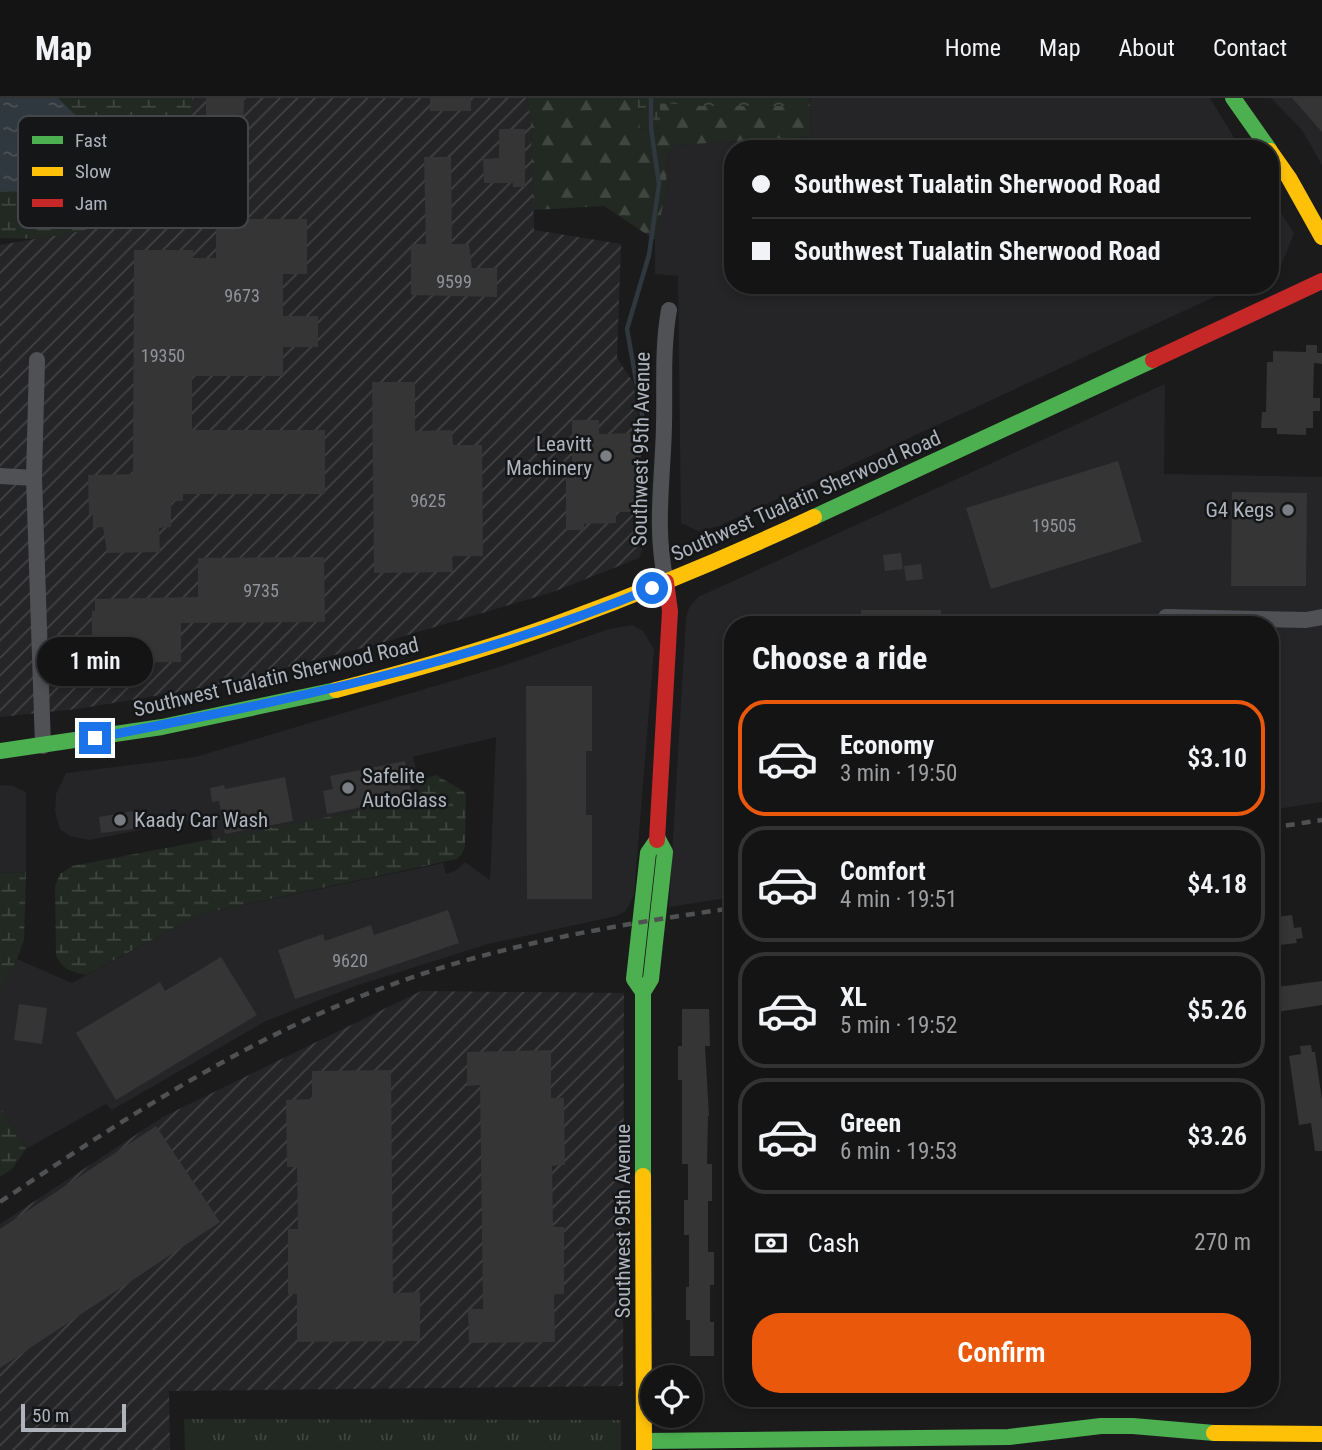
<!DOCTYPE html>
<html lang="en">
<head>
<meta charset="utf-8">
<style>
	:root { --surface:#141415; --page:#1d1d1e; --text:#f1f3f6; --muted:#9d9ea0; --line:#333334; --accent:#ea580c }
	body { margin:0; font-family:"Roboto Condensed",sans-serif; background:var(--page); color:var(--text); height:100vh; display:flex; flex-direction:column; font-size:26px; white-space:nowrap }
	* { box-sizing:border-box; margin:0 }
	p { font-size:23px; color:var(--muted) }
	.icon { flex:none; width:38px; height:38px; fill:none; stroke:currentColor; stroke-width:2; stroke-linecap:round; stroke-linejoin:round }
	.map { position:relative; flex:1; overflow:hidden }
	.side { position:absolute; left:724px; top:518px; width:555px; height:791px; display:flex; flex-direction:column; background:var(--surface); border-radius:28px; box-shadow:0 4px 10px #0003,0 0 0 2px var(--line) }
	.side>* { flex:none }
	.hud { position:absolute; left:724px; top:42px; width:555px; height:154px; border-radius:28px; box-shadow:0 4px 10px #0003,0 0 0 2px var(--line); display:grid; align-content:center; height:154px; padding:0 28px; background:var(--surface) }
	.buttons { position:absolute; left:640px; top:1267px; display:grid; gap:14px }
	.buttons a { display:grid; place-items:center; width:63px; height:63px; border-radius:50%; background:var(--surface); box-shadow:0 4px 10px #0003,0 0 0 2px var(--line); font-size:35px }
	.scale { position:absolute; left:21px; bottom:18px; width:105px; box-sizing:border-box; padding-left:7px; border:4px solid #aeb3bc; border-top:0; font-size:19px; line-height:24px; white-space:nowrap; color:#aeb3bc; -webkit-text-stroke:5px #151618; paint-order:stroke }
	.end { position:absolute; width:32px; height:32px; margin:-16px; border:9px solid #1a73e8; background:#fff; box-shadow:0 0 0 4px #fff }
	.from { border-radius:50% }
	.bubble { position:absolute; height:49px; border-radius:24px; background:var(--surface); box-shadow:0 4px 10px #0003,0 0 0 2px var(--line); font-size:23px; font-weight:600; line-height:49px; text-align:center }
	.hud b { display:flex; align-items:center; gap:24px; height:66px; font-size:26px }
	.hud b+b { border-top:2px solid var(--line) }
	.hud i { width:18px; height:18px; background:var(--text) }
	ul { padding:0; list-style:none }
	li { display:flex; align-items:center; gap:21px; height:116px; margin:0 14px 10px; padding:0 14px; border:4px solid var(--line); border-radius:28px }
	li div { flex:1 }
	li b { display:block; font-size:26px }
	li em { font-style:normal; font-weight:600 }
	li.selected { border-color:var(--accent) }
	li>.icon { width:63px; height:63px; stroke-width:1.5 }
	h2 { padding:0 28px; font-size:32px; line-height:84px }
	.pay { display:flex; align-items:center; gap:18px; height:77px; padding:0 28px; font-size:26px }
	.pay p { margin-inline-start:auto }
	.cta { display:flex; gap:14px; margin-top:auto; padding:14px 28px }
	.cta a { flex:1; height:80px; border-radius:28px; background:var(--accent); color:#fff; font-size:28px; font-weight:600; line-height:80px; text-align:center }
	header { display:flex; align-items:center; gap:42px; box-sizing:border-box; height:98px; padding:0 35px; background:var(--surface); border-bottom:2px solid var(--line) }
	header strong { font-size:33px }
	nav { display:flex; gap:38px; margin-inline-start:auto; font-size:24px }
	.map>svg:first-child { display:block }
	.built { fill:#252528 }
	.industrial { fill:url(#industrial-furrows) }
	.grass { fill:url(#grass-tufts) }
	.forest { fill:url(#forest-firs) }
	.wetland { fill:url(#wetland-marsh) }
	.park { fill:url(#park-crowns) }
	.water { fill:url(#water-ripples) }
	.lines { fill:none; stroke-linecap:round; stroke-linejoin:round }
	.stream { stroke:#2f383e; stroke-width:4.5 }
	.building { fill:#353536 }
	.street { stroke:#505155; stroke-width:16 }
	.fast { stroke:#4caf50; stroke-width:16 }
	.slow { stroke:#ffc107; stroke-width:16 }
	.jam { stroke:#c62828; stroke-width:16 }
	.rail { stroke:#505153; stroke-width:4.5; stroke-dasharray:9 7; stroke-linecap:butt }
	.route { stroke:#1a73e8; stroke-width:9 }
	.poi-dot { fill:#7b7e84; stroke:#151618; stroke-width:2.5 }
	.labels { text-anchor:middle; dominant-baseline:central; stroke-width:5; stroke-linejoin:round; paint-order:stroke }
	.number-label { font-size:18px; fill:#90949a }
	.poi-label { font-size:21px; fill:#aeb3bc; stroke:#151618; text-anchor:end }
	.street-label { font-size:21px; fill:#aeb3bc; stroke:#151618 }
	.key { fill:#151618; stroke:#434549; stroke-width:2 }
	.key-label { font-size:19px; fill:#aeb3bc }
</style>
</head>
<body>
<header>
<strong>Map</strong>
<nav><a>Home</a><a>Map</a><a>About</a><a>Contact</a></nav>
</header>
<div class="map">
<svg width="1322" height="1352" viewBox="0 0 1322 1352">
	<defs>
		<pattern id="industrial-furrows" width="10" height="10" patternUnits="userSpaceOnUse" patternTransform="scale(1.75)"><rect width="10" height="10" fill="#252528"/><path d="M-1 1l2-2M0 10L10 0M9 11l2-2" fill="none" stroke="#424245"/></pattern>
		<pattern id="grass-tufts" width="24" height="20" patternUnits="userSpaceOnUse" patternTransform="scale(1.75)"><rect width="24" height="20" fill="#212922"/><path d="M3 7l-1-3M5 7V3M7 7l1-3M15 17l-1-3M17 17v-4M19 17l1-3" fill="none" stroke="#3f4640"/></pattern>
		<pattern id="forest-firs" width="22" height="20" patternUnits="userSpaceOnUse" patternTransform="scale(1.75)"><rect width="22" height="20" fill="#212922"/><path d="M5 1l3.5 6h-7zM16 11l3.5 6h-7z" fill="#3f4640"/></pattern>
		<pattern id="wetland-marsh" width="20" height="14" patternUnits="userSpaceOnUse" patternTransform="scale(1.75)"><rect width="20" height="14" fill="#212922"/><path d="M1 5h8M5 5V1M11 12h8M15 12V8" fill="none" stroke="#3f4640"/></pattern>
		<pattern id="park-crowns" width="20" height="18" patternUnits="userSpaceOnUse" patternTransform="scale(1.75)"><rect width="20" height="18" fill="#212922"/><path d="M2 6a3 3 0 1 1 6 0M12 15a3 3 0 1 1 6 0" fill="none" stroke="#3f4640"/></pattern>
		<pattern id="water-ripples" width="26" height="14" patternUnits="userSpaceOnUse" patternTransform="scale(1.75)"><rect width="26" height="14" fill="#2f383e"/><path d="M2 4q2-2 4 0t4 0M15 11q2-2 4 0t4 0" fill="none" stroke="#4b5258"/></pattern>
	</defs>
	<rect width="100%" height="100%" fill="#1b1b1c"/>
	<g class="built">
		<polygon points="810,0 1210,0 1241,51 733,51 733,187 1240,187 719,428 698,433 681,425 678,178 655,176 655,142 666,95 667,56 676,47 811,39"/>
		<polygon points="1271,0 1322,0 1322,67 1302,32"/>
		<polygon points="1270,98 1294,135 1281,168 1271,173"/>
		<polygon points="1165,286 1164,376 1322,379 1322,704 1271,712 1270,527 733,527 733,799 669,809 686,520 689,510 698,499"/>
		<polygon points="632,527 643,533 654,551 634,797 626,813 616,818 488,846 355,888 266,923 112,1012 106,1006 26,1051 0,1009 0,894 17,861 72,885 200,816 443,765 446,776 457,772 465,764 490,782 496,639 413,659 423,701 213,743 208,719 89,742 70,738 60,731 55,714 56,696 66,675 195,659 499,569 609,531"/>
		<polygon points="0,687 13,688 26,694 26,774 0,775"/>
	</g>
	<g class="industrial">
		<polygon points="192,0 527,0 531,20 534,132 621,146 617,260 633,284 641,332 642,452 639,460 553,494 374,547 209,589 77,611 0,619 0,147 192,114"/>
		<polygon points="421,893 624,895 623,1288 169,1293 170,1352 0,1352 0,1126 163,1019"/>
	</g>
	<polygon class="grass" points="184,1321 621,1322 621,1352 185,1352"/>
	<polygon class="forest" points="527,0 637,0 639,30 659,31 660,5 710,8 810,8 811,39 676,47 667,56 666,95 655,142 604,108 533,112 531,20"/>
	<g class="wetland">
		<polygon points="0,0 192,0 193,114 35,141 0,140"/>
		<polygon points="637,0 809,0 810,8 710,8 660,5 660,31 639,30"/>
		<path d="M436 677 463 693 466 697 465 748 462 756 457 761 200 816 86 877C72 874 61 871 56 857L55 788 60 776 72 768 422 701 418 682Z"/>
		<polygon points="26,774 24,842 17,861 0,894 0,775"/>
		<polygon points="0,1009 26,1051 12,1071 0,1079"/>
	</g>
	<polygon class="park" points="660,0 809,0 810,8 710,8 660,5"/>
	<polygon class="water" points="0,0 58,0 75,17 106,85 105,98 65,107 28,93 0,94"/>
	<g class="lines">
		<polyline class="stream" points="644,328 627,231 649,157 659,86 651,30 651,0"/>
	</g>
	<g class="building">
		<polygon points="206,0 244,0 243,41 206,41"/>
		<rect x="430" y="0" width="41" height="13"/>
		<polygon points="1292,0 1322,0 1322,34 1300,9"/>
		<polygon points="499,31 525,31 525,89 513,89 513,85 484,85 483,61 499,60"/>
		<polygon points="424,59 451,59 452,146 469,146 472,170 497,170 497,199 411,197 411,146 426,146"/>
		<polygon points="216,121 307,121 307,176 283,176 283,218 318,218 318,249 283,249 283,278 192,278 192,332 325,332 325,396 183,396 183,403 171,403 171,429 159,430 160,454 107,455 103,429 93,430 93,417 89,417 88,377 133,376 134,152 193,152 193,160 216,160"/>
		<polygon points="1306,247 1317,247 1317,255 1322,255 1322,266 1314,265 1313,300 1320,300 1320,313 1313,313 1313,330 1306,330 1306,337 1277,336 1277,330 1261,330 1262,314 1266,314 1267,264 1273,264 1273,253 1306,254"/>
		<polygon points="372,284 415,284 415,333 452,332 453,347 482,347 483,458 452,458 453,474 374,475"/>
		<polygon points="572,322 599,322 599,336 639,335 640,414 616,414 616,425 584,426 584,432 566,432 566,380 572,380"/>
		<polygon points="1118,363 1142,444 991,491 966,410"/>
		<polygon points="1232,394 1307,395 1306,488 1231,488"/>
		<polygon points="901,455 903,471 885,473 883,457"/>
		<polygon points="324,459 325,524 181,525 181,564 105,565 105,557 70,558 70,538 92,538 92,513 95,513 95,501 198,499 198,460"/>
		<polygon points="921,466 923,481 906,483 904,468"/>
		<rect x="861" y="512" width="80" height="15"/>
		<polygon points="526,588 592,588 592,653 586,653 586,717 592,717 592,801 527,801"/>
		<polygon points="405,663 412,699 327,716 323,693 333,691 330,678"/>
		<polygon points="285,679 293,723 225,736 219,703 212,704 210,690 224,687 225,691"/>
		<polygon points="139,712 141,730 101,735 99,719"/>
		<polygon points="448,812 459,845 295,901 278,852 323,836 325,843 371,827 374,837"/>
		<polygon points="1292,817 1294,830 1301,829 1303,840 1296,841 1297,845 1270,848 1270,820"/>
		<polygon points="221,859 257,917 116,1002 76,935 160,884 165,893"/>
		<polygon points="1322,883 1322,907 1270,915 1270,890"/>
		<polygon points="19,906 47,910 42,946 14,942"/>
		<polygon points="682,911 709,911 710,948 705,948 709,1018 708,1018 707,1066 712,1066 712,1103 708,1103 708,1154 714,1154 714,1187 710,1187 710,1224 714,1224 714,1258 690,1258 690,1222 686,1222 686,1189 689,1189 689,1137 684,1137 684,1102 688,1102 688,1066 682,1066 682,982 678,982 678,948 682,948"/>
		<polygon points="1311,947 1312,954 1315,954 1322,1002 1322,1053 1315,1053 1311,1025 1299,1027 1289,958 1301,956 1300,948"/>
		<polygon points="551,952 551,1000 564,1000 565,1067 552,1068 553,1129 564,1129 564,1196 554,1196 555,1244 469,1245 468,1211 483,1211 480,987 467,988 467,954"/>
		<polygon points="391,972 393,1195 420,1194 420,1243 297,1244 297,1196 288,1196 288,1131 298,1131 297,1069 287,1069 286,1002 312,1001 312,973"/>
		<polygon points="156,1028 220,1124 0,1270 0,1131"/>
	</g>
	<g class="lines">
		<g class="street">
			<polyline points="37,262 34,380 43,648"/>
			<polyline points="0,378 34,380"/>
			<path d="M666 484C654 430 663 381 664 327 665 288 662 251 669 212"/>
			<polyline points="1166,519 1306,522 1322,519"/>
		</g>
		<g class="fast">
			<polyline points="1233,0 1269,51"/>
			<polyline points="814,419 1153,262"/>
			<polyline points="0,653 162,629 336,592"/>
			<polyline points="643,894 651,881 665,754 658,741"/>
			<polyline points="643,1078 643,894 634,881 648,755 657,742"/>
			<polyline points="644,1343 1009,1339 1101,1328 1133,1328 1214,1335"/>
		</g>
		<g class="slow">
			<polyline points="1270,53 1289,80 1322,139"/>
			<path d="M336 592C413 572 489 551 564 523 649 492 732 457 814 419"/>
			<polyline points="643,1078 644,1352"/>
			<polyline points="1214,1335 1322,1336"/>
		</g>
		<g class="jam">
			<polyline points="1153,262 1322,183"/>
			<polyline points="657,742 670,513 666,484"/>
		</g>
		<g class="rail">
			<polyline points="1270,730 1322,722"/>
			<path d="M0 1104C124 1021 247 939 388 888 500 846 616 827 733 810"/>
		</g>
	</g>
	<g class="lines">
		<path class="route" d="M95 640C284 603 473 565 652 490"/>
	</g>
	<g class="poi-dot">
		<circle cx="606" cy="358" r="7"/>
		<circle cx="1288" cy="412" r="7"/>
		<circle cx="348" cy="690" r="7"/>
		<circle cx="120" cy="722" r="7"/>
	</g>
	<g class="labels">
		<g class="number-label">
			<text x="454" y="183">9599</text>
			<text x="242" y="197">9673</text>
			<text x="163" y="257">19350</text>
			<text x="428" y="402">9625</text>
			<text x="1054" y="427">19505</text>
			<text x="261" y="492">9735</text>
			<text x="350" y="862">9620</text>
		</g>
		<g class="poi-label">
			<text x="592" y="346">Leavitt<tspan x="592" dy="24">Machinery</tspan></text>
			<text x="1274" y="412">G4 Kegs</text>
			<text x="362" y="678" text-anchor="start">Safelite<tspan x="362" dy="24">AutoGlass</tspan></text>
			<text x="134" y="722" text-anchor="start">Kaady Car Wash</text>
		</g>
		<g class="street-label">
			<text transform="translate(641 351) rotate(-89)">Southwest 95th Avenue</text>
			<text transform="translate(806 398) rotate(-24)">Southwest Tualatin Sherwood Road</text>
			<text transform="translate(276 579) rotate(-13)">Southwest Tualatin Sherwood Road</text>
			<text transform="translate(623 1123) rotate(-90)">Southwest 95th Avenue</text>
		</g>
	</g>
	<rect x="18" y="18" width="230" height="112" rx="10" class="key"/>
	<rect x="32" y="38" width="31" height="8" fill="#4caf50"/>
	<rect x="32" y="69" width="31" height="9" fill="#ffc107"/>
	<rect x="32" y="101" width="31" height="8" fill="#c62828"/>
	<g class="key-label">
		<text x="75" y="49">Fast</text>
		<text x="75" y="80">Slow</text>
		<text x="75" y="112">Jam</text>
	</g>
</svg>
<div class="buttons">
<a><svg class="icon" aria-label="locate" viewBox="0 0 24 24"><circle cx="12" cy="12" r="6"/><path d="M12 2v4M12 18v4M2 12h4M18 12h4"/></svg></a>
</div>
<div class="scale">50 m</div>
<i class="end from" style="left:652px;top:490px"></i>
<i class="end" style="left:95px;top:640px"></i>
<div class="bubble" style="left:37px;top:539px;width:116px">1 min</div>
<div class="hud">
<b><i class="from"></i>Southwest Tualatin Sherwood Road</b>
<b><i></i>Southwest Tualatin Sherwood Road</b>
</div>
<section class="side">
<h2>Choose a ride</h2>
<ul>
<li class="selected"><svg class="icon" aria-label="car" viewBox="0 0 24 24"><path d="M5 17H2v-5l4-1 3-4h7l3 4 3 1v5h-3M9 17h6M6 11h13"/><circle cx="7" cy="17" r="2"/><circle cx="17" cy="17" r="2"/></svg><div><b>Economy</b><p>3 min · 19:50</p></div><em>$3.10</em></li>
<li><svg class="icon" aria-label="car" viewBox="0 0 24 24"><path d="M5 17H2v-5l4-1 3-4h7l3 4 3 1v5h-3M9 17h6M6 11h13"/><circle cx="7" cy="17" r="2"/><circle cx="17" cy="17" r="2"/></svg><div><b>Comfort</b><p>4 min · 19:51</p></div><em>$4.18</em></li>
<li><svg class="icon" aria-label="car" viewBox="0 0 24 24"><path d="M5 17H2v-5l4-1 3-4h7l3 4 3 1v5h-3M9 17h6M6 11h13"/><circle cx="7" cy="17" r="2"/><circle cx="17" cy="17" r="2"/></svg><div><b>XL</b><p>5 min · 19:52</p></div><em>$5.26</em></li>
<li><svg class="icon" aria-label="car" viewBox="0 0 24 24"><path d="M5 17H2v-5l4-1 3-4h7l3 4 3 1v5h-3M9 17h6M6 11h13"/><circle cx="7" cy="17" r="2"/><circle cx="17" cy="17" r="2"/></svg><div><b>Green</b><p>6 min · 19:53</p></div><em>$3.26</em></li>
</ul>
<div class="pay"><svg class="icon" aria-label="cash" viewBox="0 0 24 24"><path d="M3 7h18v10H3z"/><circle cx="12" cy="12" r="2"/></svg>Cash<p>270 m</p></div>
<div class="cta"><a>Confirm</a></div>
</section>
</div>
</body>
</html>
